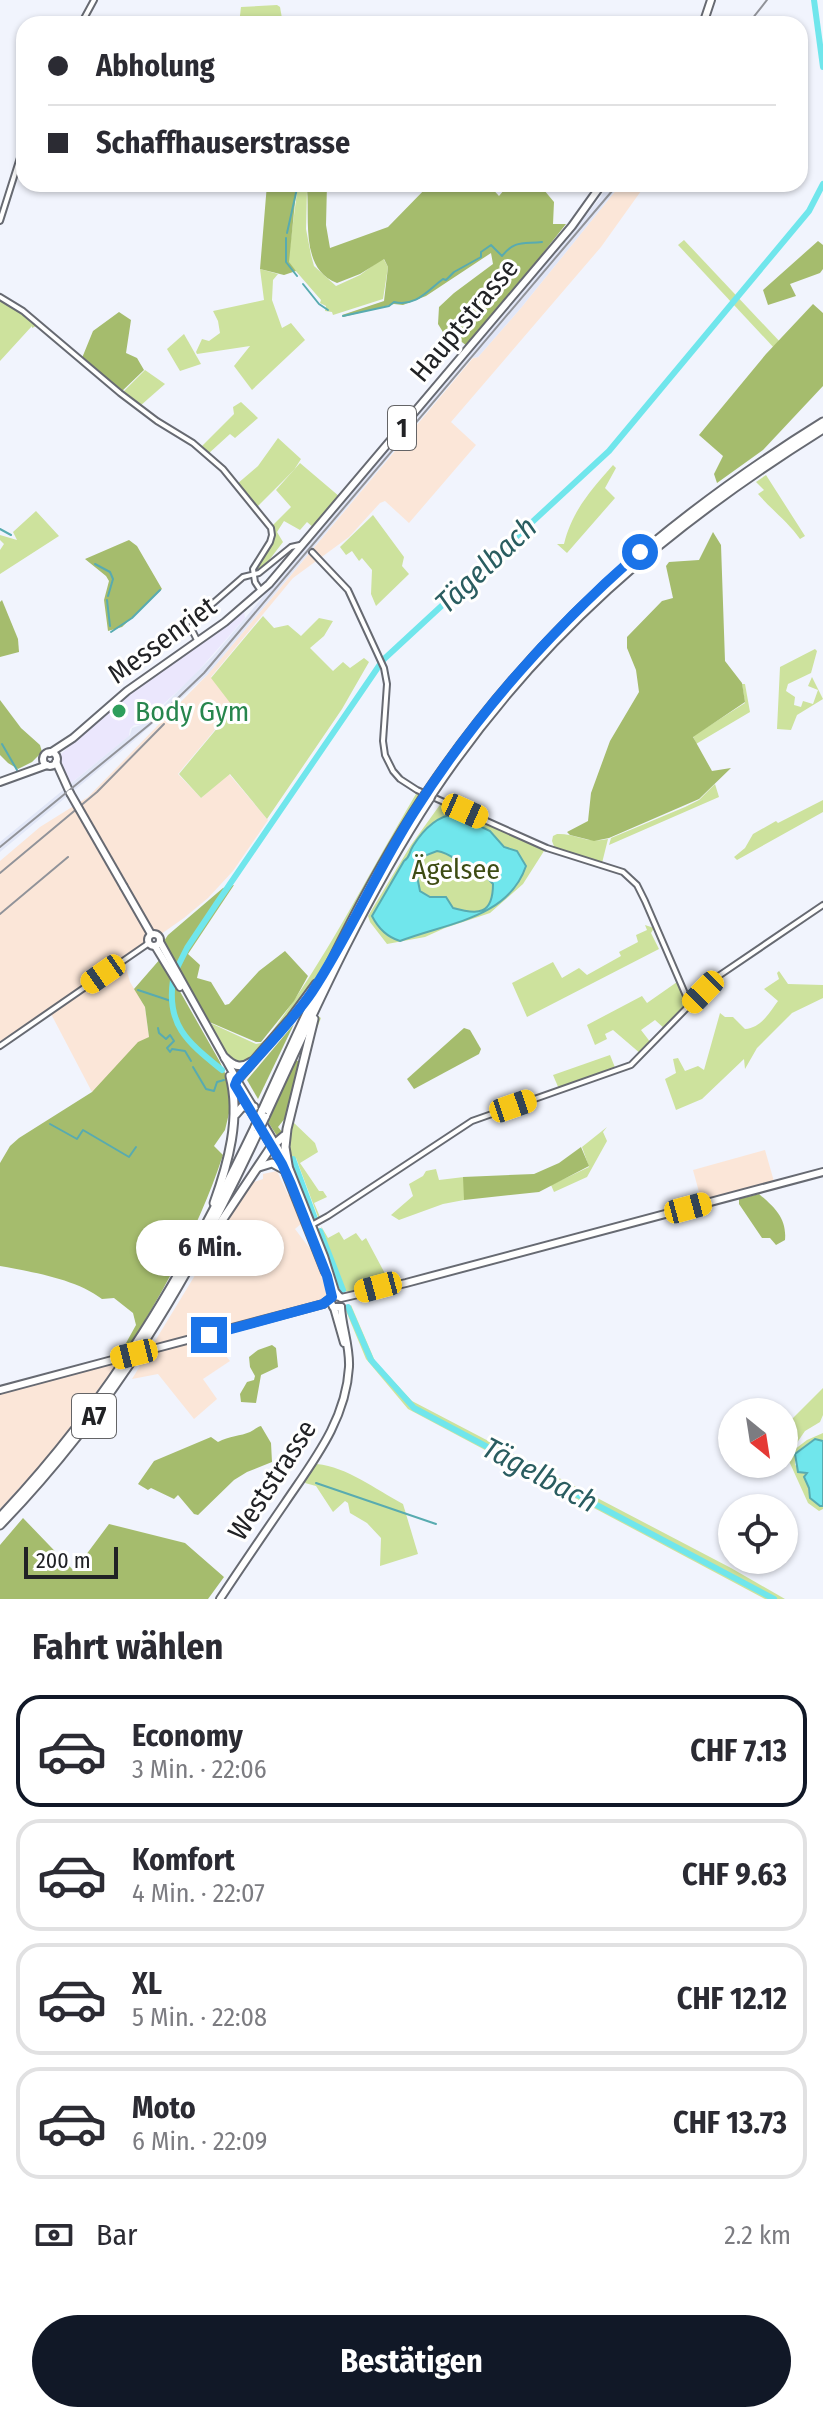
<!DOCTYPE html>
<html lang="de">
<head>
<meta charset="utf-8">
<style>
	:root { --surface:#fff; --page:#f2f2f3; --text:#2b2b33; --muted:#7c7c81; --line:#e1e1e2; --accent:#111827 }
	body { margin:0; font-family:"Fira Sans Condensed",sans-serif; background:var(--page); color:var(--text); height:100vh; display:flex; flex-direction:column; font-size:30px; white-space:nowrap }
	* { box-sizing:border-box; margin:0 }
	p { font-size:26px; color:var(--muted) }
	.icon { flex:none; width:44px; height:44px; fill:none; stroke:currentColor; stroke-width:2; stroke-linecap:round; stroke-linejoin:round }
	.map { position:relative; height:1599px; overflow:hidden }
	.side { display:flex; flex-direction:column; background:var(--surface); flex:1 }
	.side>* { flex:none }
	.guide { position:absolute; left:16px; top:16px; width:792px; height:176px; border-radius:24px; box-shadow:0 2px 6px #0004; display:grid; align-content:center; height:176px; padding:0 32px; background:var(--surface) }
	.needle { width:52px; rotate:150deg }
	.buttons { position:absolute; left:718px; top:1398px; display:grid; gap:16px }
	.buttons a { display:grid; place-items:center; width:80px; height:80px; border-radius:50%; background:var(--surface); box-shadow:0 2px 6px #0004; font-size:40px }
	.scale { position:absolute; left:24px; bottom:20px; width:94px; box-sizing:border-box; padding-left:8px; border:4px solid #212225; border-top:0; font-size:22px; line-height:28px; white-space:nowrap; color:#212225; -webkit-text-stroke:6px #fff; paint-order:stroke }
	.end { position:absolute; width:36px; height:36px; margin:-18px; border:10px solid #1a73e8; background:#fff; box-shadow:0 0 0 4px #fff }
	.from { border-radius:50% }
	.bubble { position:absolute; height:56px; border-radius:28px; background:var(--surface); box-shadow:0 2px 6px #0004; font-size:26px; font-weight:700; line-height:56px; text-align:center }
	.car { position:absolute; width:24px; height:48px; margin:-24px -12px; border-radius:10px; box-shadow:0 0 6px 2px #0007; background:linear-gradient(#f5c518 24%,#345 0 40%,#f5c518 0 76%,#345 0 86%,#f5c518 0) }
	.guide b { display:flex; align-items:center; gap:28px; height:76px; font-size:30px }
	.guide b+b { border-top:2px solid var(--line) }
	.guide i { width:20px; height:20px; background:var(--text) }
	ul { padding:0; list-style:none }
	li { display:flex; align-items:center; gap:24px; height:112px; margin:0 16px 12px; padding:0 16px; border:4px solid var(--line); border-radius:24px }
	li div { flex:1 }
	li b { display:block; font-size:30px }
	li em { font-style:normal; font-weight:700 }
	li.current { border-color:var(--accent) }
	li>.icon { width:72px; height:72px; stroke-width:1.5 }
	h2 { padding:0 32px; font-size:36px; line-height:96px }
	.pay { display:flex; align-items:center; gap:20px; height:88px; padding:0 32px; font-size:30px }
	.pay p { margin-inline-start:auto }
	.primary-button { display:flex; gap:16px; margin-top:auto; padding:16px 32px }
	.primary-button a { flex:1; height:92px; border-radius:48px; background:var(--accent); color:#fff; font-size:32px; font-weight:700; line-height:92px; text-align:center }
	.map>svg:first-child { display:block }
	.commercial { fill:#ebe7fd }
	.industrial { fill:#fbe6d8 }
	.built { fill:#e2e7f7 }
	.green { fill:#cde29d }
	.forest { fill:#a5bc6d }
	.water { fill:#70e6ec; stroke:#58abb0; stroke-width:2; fill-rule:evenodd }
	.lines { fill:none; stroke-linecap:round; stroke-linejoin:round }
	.stream { stroke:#58abb0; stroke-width:2 }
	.river { stroke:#70e6ec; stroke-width:6 }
	.minor-casing { stroke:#676a72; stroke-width:8 }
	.major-casing { stroke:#676a72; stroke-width:10 }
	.highway-casing { stroke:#676a72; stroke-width:11 }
	.minor { stroke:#fff; stroke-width:4 }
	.major { stroke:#fff; stroke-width:6 }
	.highway { stroke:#fff; stroke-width:7 }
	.rail { stroke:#919399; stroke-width:2 }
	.major-bridge-casing { stroke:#676a72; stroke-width:10; stroke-linecap:butt }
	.highway-bridge-casing { stroke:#676a72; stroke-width:11; stroke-linecap:butt }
	.major-bridge { stroke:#fff; stroke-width:6 }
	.highway-bridge { stroke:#fff; stroke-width:7 }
	.route { stroke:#1a73e8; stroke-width:10 }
	.leisure-dot { fill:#2e9e5b; stroke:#fff; stroke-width:3 }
	.labels { text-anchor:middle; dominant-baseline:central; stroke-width:6; stroke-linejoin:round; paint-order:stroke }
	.shield { fill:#fff; stroke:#646466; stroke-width:2 }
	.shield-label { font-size:26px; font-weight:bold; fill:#212225 }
	.street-label { font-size:28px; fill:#212225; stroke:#fff }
	.leisure-label { font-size:28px; fill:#27864d; stroke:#fff; text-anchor:start }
	.park-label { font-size:28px; fill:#3e4c13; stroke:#fff }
	.water-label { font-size:30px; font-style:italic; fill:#2a5d60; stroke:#fff }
</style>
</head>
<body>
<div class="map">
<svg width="823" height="1599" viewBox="0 0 823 1599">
	<rect width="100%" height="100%" fill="#f1f4fd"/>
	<polygon class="commercial" points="244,611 245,618 191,679 140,725 134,725 130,729 129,736 70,784 58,762 61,754 125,695 219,632"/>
	<g class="industrial">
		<polygon points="621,184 646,184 601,247 451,422 476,445 409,523 385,501 380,503 349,537 293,578 211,677 234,707 178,774 201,798 229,774 268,820 233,871 208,898 184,918 124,960 130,982 145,1007 149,1037 92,1092 50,1012 0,1046 0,861 40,827 88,797 208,674 473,358 478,357 520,309"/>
		<polygon points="765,1150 775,1185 702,1203 693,1170"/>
		<polygon points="277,1171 288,1195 291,1195 302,1223 295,1229 314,1254 329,1296 321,1302 208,1333 230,1361 203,1379 217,1399 194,1419 158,1374 132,1379 251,1183 263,1179 263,1174"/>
		<polygon points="116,1359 118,1362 73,1425 36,1470 0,1509 0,1390"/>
	</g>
	<polygon class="built" points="607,184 621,184 520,309 478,357 472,358 208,674 136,739 0,852 0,842 130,735 132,728 141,725 161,708 213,656 601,197"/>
	<g class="green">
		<polygon points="277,5 280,7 283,24 239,24 241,7"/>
		<polygon points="307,190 306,229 311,255 314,266 336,286 360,275 383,258 388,267 383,299 333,315 332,312 325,311 326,306 320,303 321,300 288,262 297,192"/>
		<polygon points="684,240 782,344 776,350 678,245"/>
		<polygon points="260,269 278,274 273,280 272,300 282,328 291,323 305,340 252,390 234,366 250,346 197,354 196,352 202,339 209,341 220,333 218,321 213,311 264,300"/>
		<polygon points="0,298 22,312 36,326 32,328 32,326 0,361"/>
		<polygon points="184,334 201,364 180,371 167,349"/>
		<polygon points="145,370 165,384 140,406 122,393"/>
		<polygon points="241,402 258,418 235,438 230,434 208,454 201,447 234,414 233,407"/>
		<polygon points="278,438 301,459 294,470 257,507 237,484 258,466"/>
		<polygon points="300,463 340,497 314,528 307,522 300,530 284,521 277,532 283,542 263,568 258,570 256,566 271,544 272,526 291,507 276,490"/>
		<path d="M613 465 616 468 605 488 615 498 567 553 557 544H564C572 511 591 490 613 465Z"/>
		<path d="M766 475 805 536 800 539C788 522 772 510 758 494L764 490 756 482Z"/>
		<polygon points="36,511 59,536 0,574 0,550 4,544 0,540 0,535 17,540 13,532"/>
		<polygon points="373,515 404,557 402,566 409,574 376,606 371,594 372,570 362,558 359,561 352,551 346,555 340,547"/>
		<polygon points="263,616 274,628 288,625 301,636 319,618 333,621 324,636 310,648 333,671 343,662 350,668 364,658 369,662 342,709 267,819 230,774 201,798 179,774 234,708 211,678"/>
		<polygon points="815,649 817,651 811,673 788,684 786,691 795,697 794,705 801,707 803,701 813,704 818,690 808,686 812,677 823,699 797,715 791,730 777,729 780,667"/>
		<polygon points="742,684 745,684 750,712 696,744 693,736 745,703"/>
		<polygon points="715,784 719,797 609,845 611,838 685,807 699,800"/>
		<path d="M416 794H422L389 846 313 986 256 1056 244 1064 230 1061 206 1021 256 1044 261 1043 267 1038C325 962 367 876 416 794Z"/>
		<polygon points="823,800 823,812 737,860 734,857 745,848 753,834 776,821 778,823"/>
		<polygon points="442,802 535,844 544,851 523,884 490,913 445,928 425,937 387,944 370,922 368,916 411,845"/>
		<path d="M557 834C576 833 585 844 608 839L602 863 555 849 552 841 553 836Z"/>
		<polygon points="645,925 654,928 651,933 659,949 527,1017 512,983 553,962 562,978 579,968 587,975 621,956 619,952 638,942 636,935 647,930"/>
		<path d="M779 971 788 984 823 985V998L792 1013 757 1048 745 1069 744 1059 702 1099 676 1110 665 1079 676 1073 673 1059 678 1058 685 1071 698 1066 704 1070 720 1013 725 1017H733L745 1029C761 1028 769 1013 778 1001L764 989 779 979 777 973Z"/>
		<path d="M677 982C690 1011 686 1007 665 1029L655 1020 641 1030 651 1043 641 1054 613 1030 605 1034 607 1039 595 1045 587 1025 642 996 647 1003Z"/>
		<polygon points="318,1016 321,1018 314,1036 293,1122 315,1143 318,1152 300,1163 319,1191 323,1191 327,1197 314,1203 320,1217 318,1217 296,1158 289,1160 287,1139"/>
		<polygon points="610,1055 616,1070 559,1089 553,1075"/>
		<polygon points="607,1127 603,1132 607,1141 587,1177 554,1192 551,1185 589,1167 582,1147"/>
		<polygon points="436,1169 439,1180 464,1177 464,1200 443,1204 399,1220 391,1215 413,1196 409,1184 423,1176 426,1171"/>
		<polygon points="321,1226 328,1238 339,1232 344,1240 356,1233 362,1241 366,1238 390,1283 350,1292 345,1291"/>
		<polygon points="351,1305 375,1361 412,1401 731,1568 785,1599 765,1599 408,1409 366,1359 346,1311"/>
		<path d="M823 1388V1415L820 1422 805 1431 790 1453 807 1440 823 1433V1441L814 1439 795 1453V1465L807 1473C808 1487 807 1503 823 1506V1509L819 1511 808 1503 784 1450V1427Z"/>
		<path d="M317 1464C347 1467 375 1489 403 1504L418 1554 380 1566 381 1538 367 1523 350 1513 348 1503 345 1501 333 1512 316 1486 305 1483 308 1472Z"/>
	</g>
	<g class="forest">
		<path d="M267 184H327L326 225 330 248 388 227 430 184H488L499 196 509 184H539L554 202 553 224H566L543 253V256L467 346 458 339 446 337 438 324 439 307 454 293 493 264 491 253 426 296 403 305 394 304 343 317 342 315 384 301 388 267 384 259 360 274 337 283C300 269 310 220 307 189L296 192 289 262 296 271 284 275 260 269Z"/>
		<polygon points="818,241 823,245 823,269 820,273 790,284 796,296 768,305 763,290"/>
		<polygon points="813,304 823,313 823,386 763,450 717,483 714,474 723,456 699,435 766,354"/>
		<polygon points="119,312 131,320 126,353 137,358 144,370 120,393 82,358 93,331"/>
		<polygon points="713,532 721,545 725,661 742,683 745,702 693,737 712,771 731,768 699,799 609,838 594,841 570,835 567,832 588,821 591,793 610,741 639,692 636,670 627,648 627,637 662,601 673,598 666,566 669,562 699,560"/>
		<polygon points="129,540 137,546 162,589 122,627 108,631 104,600 109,581 106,576 85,559"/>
		<polygon points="2,600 18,639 19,652 0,657 0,602"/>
		<polygon points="0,700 21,728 40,745 42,752 32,762 18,769 8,763 0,755"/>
		<polygon points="234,885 188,954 200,965 197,978 211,982 225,1005 229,1004 259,971 285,951 308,976 294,1001 261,1042 256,1042 207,1021 165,949 164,941 168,935 223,888"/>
		<path d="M161 958 220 1062 229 1082 231 1105 225 1130 214 1146 223 1155C200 1225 164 1291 125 1353L120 1354 136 1325 133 1313 114 1298 102 1299C76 1279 32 1272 0 1266V1163L10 1146 19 1138 92 1092 138 1042 149 1037 145 1007 134 989Z"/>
		<polygon points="294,1024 258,1099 247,1080"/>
		<polygon points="464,1028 470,1030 481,1049 479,1054 414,1089 407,1079"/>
		<polygon points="296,1060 300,1062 286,1117 278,1127 283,1133 277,1136 268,1122"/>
		<polygon points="581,1147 589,1166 539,1192 464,1200 463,1177 534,1174 559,1163"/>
		<path d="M759 1194C774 1207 787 1218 785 1240L776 1245 770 1238H762L739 1204V1199Z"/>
		<polygon points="272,1345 276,1348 278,1367 261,1375 256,1403 241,1402 240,1394 247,1382 254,1380 255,1376 250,1367 249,1357 258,1350"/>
		<path d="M261 1426 271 1443 272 1462 247 1472 234 1480 198 1515 194 1514 178 1495 174 1499 151 1488 148 1490 138 1484 154 1461 211 1437 218 1442C229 1436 241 1436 250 1432 254 1430 257 1427 261 1426Z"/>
		<polygon points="23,1518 74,1571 109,1524 185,1543 224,1577 208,1599 0,1599 0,1545"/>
	</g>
	<g class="water">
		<path d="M455 814 490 831 504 847 517 851 526 866C508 919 446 923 400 941 387 937 378 928 372 916L404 861C411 856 408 854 413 846 423 830 437 816 455 814ZM437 851C450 853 455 860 466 866 479 873 483 872 493 884 493 915 478 915 453 908L446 897H430L420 891 415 866 424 856Z"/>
		<polygon points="815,1439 823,1441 823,1506 820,1506 810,1498 809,1488 804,1477 807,1473 798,1472 795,1454"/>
	</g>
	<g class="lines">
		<g class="stream">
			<polyline points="287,233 298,184"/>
			<polyline points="286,238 286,262 297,276"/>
			<polyline points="303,284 319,304 328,310"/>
			<path d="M343 316 389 306 394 302C416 307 427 291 443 279L446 280 454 272 481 257V252L491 245 502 256C515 240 522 244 542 242"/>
			<polyline points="0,529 11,535"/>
			<polyline points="95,564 110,572 113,579 108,596"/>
			<polyline points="107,600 110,626"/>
			<polyline points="111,632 132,618 160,590"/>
			<polyline points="2,744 17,770"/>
			<polyline points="138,990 171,1001"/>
			<polyline points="158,1028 159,1033 166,1039 170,1035 174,1041 167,1048 170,1052 172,1049 185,1051 191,1061"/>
			<polyline points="193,1067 206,1089 214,1091 217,1082 224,1080"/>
			<polyline points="50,1124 77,1139 83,1130 129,1157 136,1147"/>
			<polyline points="316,1483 436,1524"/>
		</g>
		<g class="river">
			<polyline points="814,0 823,67"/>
			<polyline points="177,968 187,948 217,903 383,660 609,451 809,211 823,184"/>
			<path d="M173 980C166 1026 189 1043 222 1070"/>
			<polyline points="293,1159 315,1219"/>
			<polyline points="320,1231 343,1290"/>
			<polyline points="348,1307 371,1360 414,1408 774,1599"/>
		</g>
		<defs>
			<g id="minor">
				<polyline points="81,24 94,0"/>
				<polyline points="0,221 24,145"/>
				<polyline points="0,297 23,311 120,393 157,421 193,443 223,469 271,528 272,535 270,542 253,569 255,582 261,591"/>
				<polyline points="312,552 348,590 384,668 387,684 383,741 385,755 393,771 400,779 417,790 547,848 623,872 637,885 645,901 690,1005"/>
				<polyline points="197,640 191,628 195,619 243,577 259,573 291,547 300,545"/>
				<polyline points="0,1046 149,943"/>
				<polyline points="310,1226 328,1216 472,1121 631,1065 717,977 823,905"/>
			</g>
			<g id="major">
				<polyline points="703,24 711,0"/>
				<circle cx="50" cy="759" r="7"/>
				<polyline points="50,753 73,738 127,691 225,622 269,584 572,226 602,184"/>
				<polyline points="56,762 70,793"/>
				<polyline points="0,782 47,765"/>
				<polyline points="124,887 151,934"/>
				<circle cx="154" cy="940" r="6"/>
				<polyline points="160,942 237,1080 288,1165 324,1256 335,1291 339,1296"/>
				<polyline points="155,946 180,987"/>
				<polyline points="233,1081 282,1164 325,1272"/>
				<polyline points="341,1298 406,1283 823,1172"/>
				<polyline points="330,1300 333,1307 341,1307"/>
				<polyline points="334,1308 344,1343"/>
				<polyline points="153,1349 323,1304 335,1296 340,1297"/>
				<polyline points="0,1390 116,1359"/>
				<path d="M220 1599C241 1567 263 1535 285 1503 314 1460 346 1420 349 1367 350 1346 342 1327 341 1307"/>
			</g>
			<g id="highway">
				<path d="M427 792C534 634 662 522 823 422"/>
				<path d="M432 794C536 638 666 527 823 429"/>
				<path d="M225 1058C233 1066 241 1069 251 1062"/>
				<polyline points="235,1085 237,1080 291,1018 316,984"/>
				<path d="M262 1111C311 1003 359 895 424 796"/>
				<polyline points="236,1114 242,1107 254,1107"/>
				<path d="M265 1117C315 1008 364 899 430 798"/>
				<polyline points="288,1165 285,1147 287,1129 314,1019"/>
				<polyline points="259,1167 272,1163 285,1170"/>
				<path d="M214 1203C228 1164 241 1117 230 1076"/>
				<polyline points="215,1231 271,1147 284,1136"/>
				<path d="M0 1517C112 1399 185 1273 255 1127"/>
				<path d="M0 1525C112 1409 190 1278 258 1132"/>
			</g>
		</defs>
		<use href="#minor" class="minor-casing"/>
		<use href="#major" class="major-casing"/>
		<use href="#highway" class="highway-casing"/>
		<use href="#minor" class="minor"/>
		<use href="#major" class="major"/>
		<use href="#highway" class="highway"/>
		<g class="rail">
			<polyline points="748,24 767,0"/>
			<polyline points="0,847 155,720 204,673 618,184"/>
			<polyline points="0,873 97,792 164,724"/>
			<polyline points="0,914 68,857"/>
		</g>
		<defs>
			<g id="major-bridge">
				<polyline points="70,793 124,887"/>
				<polyline points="116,1359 153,1349"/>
			</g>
			<g id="highway-bridge">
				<polyline points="424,796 427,792"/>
				<polyline points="430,798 432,794"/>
				<polyline points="255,1127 262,1111"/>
				<polyline points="258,1132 265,1117"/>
			</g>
		</defs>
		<use href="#major-bridge" class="major-bridge-casing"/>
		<use href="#highway-bridge" class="highway-bridge-casing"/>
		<use href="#major-bridge" class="major-bridge"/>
		<use href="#highway-bridge" class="highway-bridge"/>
	</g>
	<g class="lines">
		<path class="route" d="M209 1335 323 1304 332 1297 327 1276 291 1184 282 1164 235 1085 237 1080C262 1051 291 1023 312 992 350 934 377 870 414 812 476 714 553 628 640 552"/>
	</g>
	<circle class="leisure-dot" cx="119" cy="711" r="8"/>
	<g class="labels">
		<g class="shield">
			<rect x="388" y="406" width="28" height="44" rx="6"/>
			<rect x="72" y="1394" width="44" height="44" rx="6"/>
		</g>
		<g class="shield-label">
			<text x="402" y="428">1</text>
			<text x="94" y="1416">A7</text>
		</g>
		<g class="street-label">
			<text transform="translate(464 320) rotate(-50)">Hauptstrasse</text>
			<text transform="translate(162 640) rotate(-36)">Messenriet</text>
			<text transform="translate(272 1480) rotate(-57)">Weststrasse</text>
		</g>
		<g class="leisure-label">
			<text x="135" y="711">Body Gym</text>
		</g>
		<g class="park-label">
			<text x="456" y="869">Ägelsee</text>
		</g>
		<g class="water-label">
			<text transform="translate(486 565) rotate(-43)">Tägelbach</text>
			<text transform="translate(540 1475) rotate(28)">Tägelbach</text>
		</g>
	</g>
</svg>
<div class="buttons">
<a><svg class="needle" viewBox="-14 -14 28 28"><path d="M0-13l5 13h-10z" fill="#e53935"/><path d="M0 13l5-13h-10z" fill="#7c7c81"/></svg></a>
<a><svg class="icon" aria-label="locate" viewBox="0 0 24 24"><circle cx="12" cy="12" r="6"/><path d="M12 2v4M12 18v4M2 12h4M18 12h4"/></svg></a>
</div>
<div class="scale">200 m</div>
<i class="end from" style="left:640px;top:552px"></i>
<i class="end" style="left:209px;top:1335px"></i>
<div class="bubble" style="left:136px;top:1220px;width:148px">6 Min.</div>
<i class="car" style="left:465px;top:811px;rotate:114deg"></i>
<i class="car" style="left:103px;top:974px;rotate:235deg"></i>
<i class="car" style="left:703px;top:992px;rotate:224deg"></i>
<i class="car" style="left:513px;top:1106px;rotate:71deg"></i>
<i class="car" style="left:688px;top:1208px;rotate:75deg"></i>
<i class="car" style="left:378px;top:1287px;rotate:255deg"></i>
<i class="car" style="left:134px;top:1354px;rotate:256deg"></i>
<div class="guide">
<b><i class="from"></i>Abholung</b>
<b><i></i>Schaffhauserstrasse</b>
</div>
</div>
<section class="side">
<h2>Fahrt wählen</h2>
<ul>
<li class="current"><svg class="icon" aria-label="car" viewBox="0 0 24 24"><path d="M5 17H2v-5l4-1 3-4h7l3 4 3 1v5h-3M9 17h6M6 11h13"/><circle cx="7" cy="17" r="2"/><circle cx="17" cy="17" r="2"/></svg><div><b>Economy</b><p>3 Min. · 22:06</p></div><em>CHF 7.13</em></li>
<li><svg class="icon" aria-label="car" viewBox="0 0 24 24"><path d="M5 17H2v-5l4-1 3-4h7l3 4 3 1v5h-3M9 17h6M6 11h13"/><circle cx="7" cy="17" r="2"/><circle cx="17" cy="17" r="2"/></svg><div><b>Komfort</b><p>4 Min. · 22:07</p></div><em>CHF 9.63</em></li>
<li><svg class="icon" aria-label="car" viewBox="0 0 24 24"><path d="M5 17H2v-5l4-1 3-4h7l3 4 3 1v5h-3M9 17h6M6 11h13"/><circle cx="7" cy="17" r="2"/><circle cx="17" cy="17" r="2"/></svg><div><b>XL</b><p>5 Min. · 22:08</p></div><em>CHF 12.12</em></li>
<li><svg class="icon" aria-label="car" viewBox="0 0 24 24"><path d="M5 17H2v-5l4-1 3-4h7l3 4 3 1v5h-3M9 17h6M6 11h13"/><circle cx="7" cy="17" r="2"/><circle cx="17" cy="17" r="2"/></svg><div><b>Moto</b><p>6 Min. · 22:09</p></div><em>CHF 13.73</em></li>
</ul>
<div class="pay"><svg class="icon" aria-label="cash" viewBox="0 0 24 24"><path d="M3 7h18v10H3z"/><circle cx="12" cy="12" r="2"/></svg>Bar<p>2.2 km</p></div>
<div class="primary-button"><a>Bestätigen</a></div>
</section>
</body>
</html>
